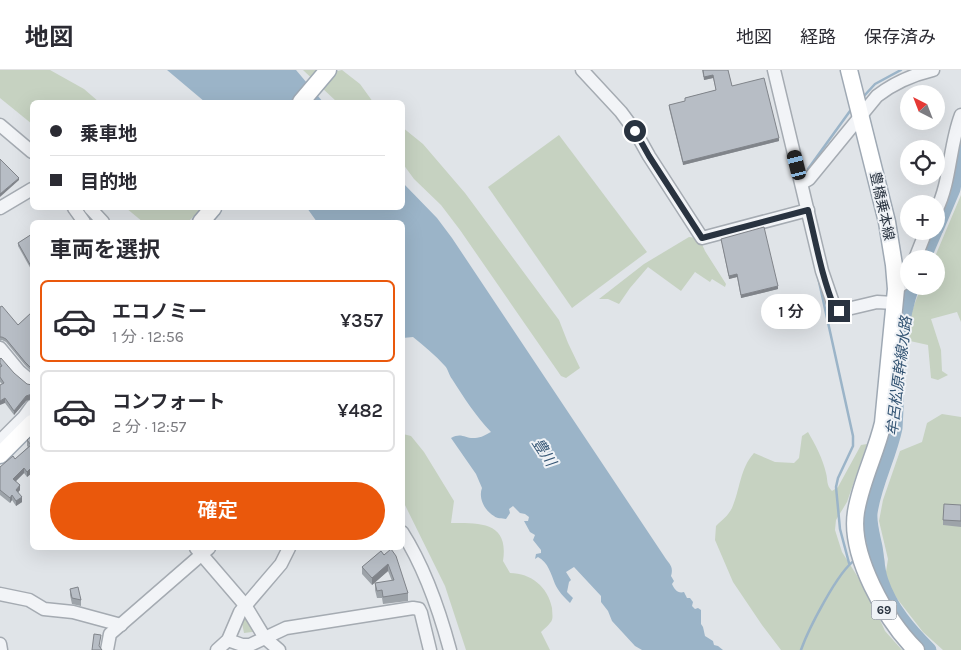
<!DOCTYPE html>
<html lang="ja">
<head>
<meta charset="utf-8">
<style>
	:root { --surface:#fff; --page:#f2f2f3; --text:#2b2b33; --muted:#7c7c81; --line:#e1e1e2; --accent:#ea580c }
	body { margin:0; font-family:Karla,"Noto Sans JP",sans-serif; background:var(--page); color:var(--text); height:100vh; display:flex; flex-direction:column; font-size:19px; white-space:nowrap }
	* { box-sizing:border-box; margin:0 }
	p { font-size:16px; color:var(--muted) }
	.icon { flex:none; width:28px; height:28px; fill:none; stroke:currentColor; stroke-width:2; stroke-linecap:round; stroke-linejoin:round }
	.map { position:relative; flex:1; overflow:hidden }
	.side { position:absolute; left:30px; top:150px; width:375px; height:330px; display:flex; flex-direction:column; background:var(--surface); border-radius:8px; box-shadow:0 5px 20px #0002 }
	.side>* { flex:none }
	.top-card { position:absolute; left:30px; top:30px; width:375px; height:110px; border-radius:8px; box-shadow:0 5px 20px #0002; display:grid; align-content:center; height:110px; padding:0 20px; background:var(--surface) }
	.needle { width:32px; rotate:318deg }
	.fabs { position:absolute; left:900px; top:15px; display:grid; gap:10px }
	.fabs a { display:grid; place-items:center; width:45px; height:45px; border-radius:50%; background:var(--surface); box-shadow:0 5px 20px #0002; font-size:25px }
	.end { position:absolute; width:22px; height:22px; margin:-11px; border:6px solid #293340; background:#fff; box-shadow:0 0 0 2px #fff }
	.from { border-radius:50% }
	.bubble { position:absolute; height:35px; border-radius:18px; background:var(--surface); box-shadow:0 5px 20px #0002; font-size:16px; font-weight:600; line-height:35px; text-align:center }
	.car { position:absolute; width:15px; height:30px; margin:-15px -8px; border-radius:6px; box-shadow:0 0 4px 1px #0007; background:linear-gradient(#222 24%,#8ab4d8 0 40%,#222 0 76%,#8ab4d8 0 86%,#222 0) }
	.top-card b { display:flex; align-items:center; gap:18px; height:48px; font-size:19px }
	.top-card b+b { border-top:1px solid var(--line) }
	.top-card i { width:12px; height:12px; background:var(--text) }
	ul { padding:0; list-style:none }
	li { display:flex; align-items:center; gap:15px; height:82px; margin:0 10px 8px; padding:0 10px; border:2px solid var(--line); border-radius:8px }
	li div { flex:1 }
	li b { display:block; font-size:19px }
	li em { font-style:normal; font-weight:600 }
	li.active { border-color:var(--accent) }
	li>.icon { width:45px; height:45px; stroke-width:1.5 }
	h2 { padding:0 20px; font-size:22px; line-height:60px }
	.cta { display:flex; gap:10px; margin-top:auto; padding:10px 20px }
	.cta a { flex:1; height:58px; border-radius:30px; background:var(--accent); color:#fff; font-size:20px; font-weight:600; line-height:58px; text-align:center }
	header { display:flex; align-items:center; gap:30px; box-sizing:border-box; height:70px; padding:0 25px; background:var(--surface); border-bottom:1px solid var(--line) }
	header strong { font-size:24px }
	nav { display:flex; gap:28px; margin-inline-start:auto; font-size:18px }
	.map>svg:first-child { display:block }
	.built { fill:#ced3da }
	.green { fill:#c6d2c1 }
	.water { fill:#9bb4c8 }
	.lines { fill:none; stroke-linecap:round; stroke-linejoin:round }
	.stream { stroke:#9bb4c8; stroke-width:2.5 }
	.river { stroke:#9bb4c8; stroke-width:15 }
	.minor-casing { stroke:#a5abb2; stroke-width:15 }
	.major-casing { stroke:#9fa9b4; stroke-width:19 }
	.minor { stroke:#f2f4f7; stroke-width:12 }
	.major { stroke:#fff; stroke-width:16 }
	.wall { fill:#9da3a9 }
	.shaded-wall { fill:#80848a }
	.building { fill:#b7bdc5; stroke:#80848a }
	.route { stroke:#293340; stroke-width:6 }
	.labels { text-anchor:middle; dominant-baseline:central; stroke-width:4; stroke-linejoin:round; paint-order:stroke }
	.shield { fill:#eff2f6; stroke:#646c77; stroke-width:1 }
	.shield-label { font-size:12px; font-weight:bold; fill:#293340 }
	.street-label { font-size:14px; fill:#293340; stroke:#eff2f6 }
	.water-label { font-size:15px; font-style:italic; fill:#335473; stroke:#eff2f6 }
</style>
</head>
<body>
<header>
<strong>地図</strong>
<nav><a>地図</a><a>経路</a><a>保存済み</a></nav>
</header>
<div class="map">
<svg width="961" height="580" viewBox="0 0 961 580">
	<rect width="100%" height="100%" fill="#e0e4e8"/>
	<polygon class="built" points="867,439 869,454 877,452 885,492 883,502 877,502 866,483 862,453"/>
	<g class="green">
		<polygon points="0,0 50,0 84,19 99,32 32,32 32,54 0,28"/>
		<polygon points="303,0 322,0 328,3 342,0 360,14 373,32 337,32"/>
		<polygon points="402,57 423,74 465,123 559,250 568,273 580,298 566,308 561,306 460,160 441,135 414,109 403,94"/>
		<polygon points="559,65 647,182 572,238 488,117"/>
		<path d="M961 125V252L957 242 931 249 941 280 942 301 948 305 938 310 931 308 928 275 910 271C906 251 914 235 922 216H936V189H934Z"/>
		<polygon points="126,138 202,138 188,152 143,152"/>
		<polygon points="689,167 697,168 701,172 705,181 726,214 725,217 712,209 710,212 695,202 681,221 648,197 630,218 619,234 608,229 599,229 644,194"/>
		<polygon points="942,344 961,347 961,580 943,580 923,562 892,522 885,508 888,489 879,451 883,430 900,381 922,372 927,353"/>
		<path d="M808 362C815 374 823 389 826 403 828 410 826 415 832 421L838 417 861 375 867 374 847 432 836 450 835 460 842 482 868 523 885 561 902 580H781L762 555 733 512 715 470 716 456C722 450 728 446 732 438 740 420 740 398 754 383L775 392 794 393 799 388 802 366Z"/>
		<path d="M403 364 411 366 424 382 454 431 451 453C481 453 509 452 503 491L510 503C531 503 548 517 552 538 552 543 554 549 550 553 548 556 544 559 541 562L550 580H466L445 516 403 431Z"/>
		<polygon points="250,547 259,561 244,563 241,548"/>
	</g>
	<g class="water">
		<polygon points="167,0 296,0 323,32 205,32"/>
		<path d="M403 113 437 148 452 168 664 486C669 494 674 496 671 506L674 511 672 514C674 519 678 524 684 522L687 528H690L693 532 692 536 695 539 698 538 701 540V554L703 557 705 566 713 571 714 575 718 576 723 580H642L635 576 612 551 608 541 601 532V526L574 497 566 502 571 510 569 512 567 522 573 528 570 533C564 527 558 521 555 514 551 504 548 492 538 487L535 489 536 484 541 483V480L533 470 535 465 530 462 524 451H528L529 447 525 444 520 443 513 436 509 439 510 443 506 449C502 448 497 449 494 446 485 441 478 428 482 418L476 404 451 368C462 362 465 369 475 368 481 368 487 364 491 362 476 346 464 328 452 309 449 305 448 299 445 296 435 285 424 276 413 267L403 268 402 152H317L307 138H402Z"/>
	</g>
	<g class="lines">
		<g class="stream">
			<polyline points="864,26 875,14 901,0"/>
			<polyline points="808,99 850,41"/>
			<polyline points="818,207 853,366 853,376 838,408 836,417 840,459 849,493"/>
			<polyline points="868,486 876,484"/>
			<path d="M801 580C808 560 838 501 855 490"/>
		</g>
		<g class="river">
			<polyline points="936,159 953,119 961,74"/>
			<polyline points="923,189 935,161"/>
			<path d="M912 216C896 261 898 311 895 358 889 387 874 414 870 443 869 454 873 467 875 477 877 488 877 501 881 511 890 538 909 560 929 580"/>
		</g>
		<defs>
			<g id="minor">
				<polyline points="582,0 621,42 635,61 649,86 702,168 808,140"/>
				<polyline points="774,0 822,201 835,239 839,241 877,232 894,233"/>
				<polyline points="0,55 32,82"/>
				<path d="M802 113 809 109 877 26C894 13 912 5 933 0"/>
				<polyline points="0,138 32,119"/>
				<polyline points="74,138 84,152"/>
				<polyline points="90,138 103,152"/>
				<path d="M936 141C951 111 949 76 961 45"/>
				<polyline points="915,189 926,161"/>
				<polyline points="896,219 904,213 909,202"/>
				<polyline points="0,278 19,301 32,312"/>
				<polyline points="0,371 24,347 32,336"/>
				<path d="M402 462C425 498 439 539 450 580"/>
				<polyline points="196,478 245,535 265,568 279,580"/>
				<polyline points="0,524 29,530 44,539 73,542 121,555"/>
				<polyline points="228,570 242,575 250,575 286,558 413,538 419,539 421,543 430,580"/>
				<polyline points="0,574 1,580"/>
				<polyline points="107,580 110,564 209,478"/>
				<polyline points="217,580 228,570 240,542 281,494 289,478"/>
			</g>
			<g id="major">
				<path d="M849 0 887 152 894 195 896 219 883 353C876 383 861 411 856 442 849 485 886 550 916 580"/>
				<polyline points="301,32 328,0"/>
				<polyline points="201,152 213,138"/>
				<polyline points="0,385 32,353"/>
			</g>
		</defs>
		<use href="#minor" class="minor-casing"/>
		<use href="#major" class="major-casing"/>
		<use href="#minor" class="minor"/>
		<use href="#major" class="major"/>
	</g>
	<g class="wall">
		<polygon points="702,0 728,0 732,16 779,71 683,95 669,38 669,35 685,32 685,28 716,20 713,8 704,10"/>
		<polygon points="32,164 32,201 18,176 18,173"/>
		<polygon points="721,169 778,219 741,228 737,207 729,209"/>
		<polygon points="0,237 18,255 32,242 32,302 25,295 6,272 2,270 0,271"/>
		<polygon points="0,289 26,331 14,345 5,333 2,314 0,312"/>
		<polygon points="32,366 32,403 27,407 24,403 16,411 20,420 18,422 22,432 16,436 12,430 10,433 0,425 0,397 15,389 28,377 27,376 27,370"/>
		<polygon points="961,435 961,457 943,455 943,450"/>
		<polygon points="381,481 408,523 408,531 383,534 382,528 377,528 375,520 375,513 392,511 388,501 372,515 362,504 362,497"/>
		<polygon points="70,519 81,530 81,536 72,534 70,525"/>
	</g>
	<g class="shaded-wall">
		<polygon points="713,5 713,8 704,10 704,7"/>
		<polygon points="779,68 779,71 683,95 683,92"/>
		<polygon points="19,108 19,110 0,127 0,124"/>
		<polygon points="737,204 737,207 729,209 729,206"/>
		<polygon points="778,216 778,219 741,228 741,225"/>
		<polygon points="32,324 32,329 26,331 14,345 14,341 26,326"/>
		<polygon points="5,328 5,333 0,335 0,331"/>
		<polygon points="32,397 32,403 27,407 27,402"/>
		<polygon points="24,398 24,403 13,414 13,409"/>
		<polygon points="20,415 20,420 16,425 16,420"/>
		<polygon points="12,425 12,430 10,433 10,428"/>
		<polygon points="22,427 22,432 16,436 16,431"/>
		<polygon points="388,494 388,501 372,515 372,508"/>
	</g>
	<g class="building">
		<polygon points="703,0 728,0 732,16 764,8 779,68 683,92 669,35 685,31 685,28 716,20 713,5 704,7"/>
		<polygon points="0,89 19,108 0,124"/>
		<polygon points="764,157 778,216 741,225 737,204 729,206 721,169"/>
		<polygon points="32,164 32,198 18,173"/>
		<polygon points="2,236 18,255 32,242 32,299 25,292 6,269 2,267 0,267 0,237"/>
		<polygon points="1,288 14,303 27,314 32,315 32,324 26,326 14,341 5,328 0,331 0,315 4,313 0,307 0,297 2,296 0,293 0,289"/>
		<polygon points="32,366 32,397 27,402 24,398 13,409 20,415 16,420 22,427 16,431 12,425 10,428 0,420 0,397 13,386 15,389 31,375 27,370"/>
		<polygon points="944,434 961,435 961,451 943,450"/>
		<polygon points="391,479 396,486 408,523 383,527 382,520 377,521 375,513 394,510 388,494 372,508 362,497 381,481 384,485"/>
		<polygon points="78,517 81,530 72,528 70,519"/>
		<polygon points="94,564 101,565 99,576 102,580 92,580"/>
	</g>
	<g class="lines">
		<path class="route" d="M635 61 649 86 702 168 808 140C816 173 822 208 835 239L839 241"/>
	</g>
	<g class="labels">
		<rect class="shield" x="871.5" y="530.5" width="25" height="19" rx="4"/>
		<g class="shield-label">
			<text x="884" y="540">69</text>
		</g>
		<g class="street-label">
			<text transform="translate(882 136) rotate(78)">豊橋乗本線</text>
		</g>
		<g class="water-label">
			<text transform="translate(899 306) rotate(-83)">牟呂松原幹線水路</text>
			<text transform="translate(544 382) rotate(57)">豊川</text>
		</g>
	</g>
</svg>
<div class="fabs">
<a><svg class="needle" viewBox="-14 -14 28 28"><path d="M0-13l5 13h-10z" fill="#e53935"/><path d="M0 13l5-13h-10z" fill="#7c7c81"/></svg></a>
<a><svg class="icon" aria-label="locate" viewBox="0 0 24 24"><circle cx="12" cy="12" r="6"/><path d="M12 2v4M12 18v4M2 12h4M18 12h4"/></svg></a>
<a>+</a>
<a>−</a>
</div>
<i class="end from" style="left:635px;top:61px"></i>
<i class="end" style="left:839px;top:241px"></i>
<div class="bubble" style="left:761px;top:224px;width:60px">1 分</div>
<i class="car" style="left:797px;top:95px;rotate:346deg"></i>
<div class="top-card">
<b><i class="from"></i>乗車地</b>
<b><i></i>目的地</b>
</div>
<section class="side">
<h2>車両を選択</h2>
<ul>
<li class="active"><svg class="icon" aria-label="car" viewBox="0 0 24 24"><path d="M5 17H2v-5l4-1 3-4h7l3 4 3 1v5h-3M9 17h6M6 11h13"/><circle cx="7" cy="17" r="2"/><circle cx="17" cy="17" r="2"/></svg><div><b>エコノミー</b><p>1 分 · 12:56</p></div><em>¥357</em></li>
<li><svg class="icon" aria-label="car" viewBox="0 0 24 24"><path d="M5 17H2v-5l4-1 3-4h7l3 4 3 1v5h-3M9 17h6M6 11h13"/><circle cx="7" cy="17" r="2"/><circle cx="17" cy="17" r="2"/></svg><div><b>コンフォート</b><p>2 分 · 12:57</p></div><em>¥482</em></li>
</ul>
<div class="cta"><a>確定</a></div>
</section>
</div>
</body>
</html>
